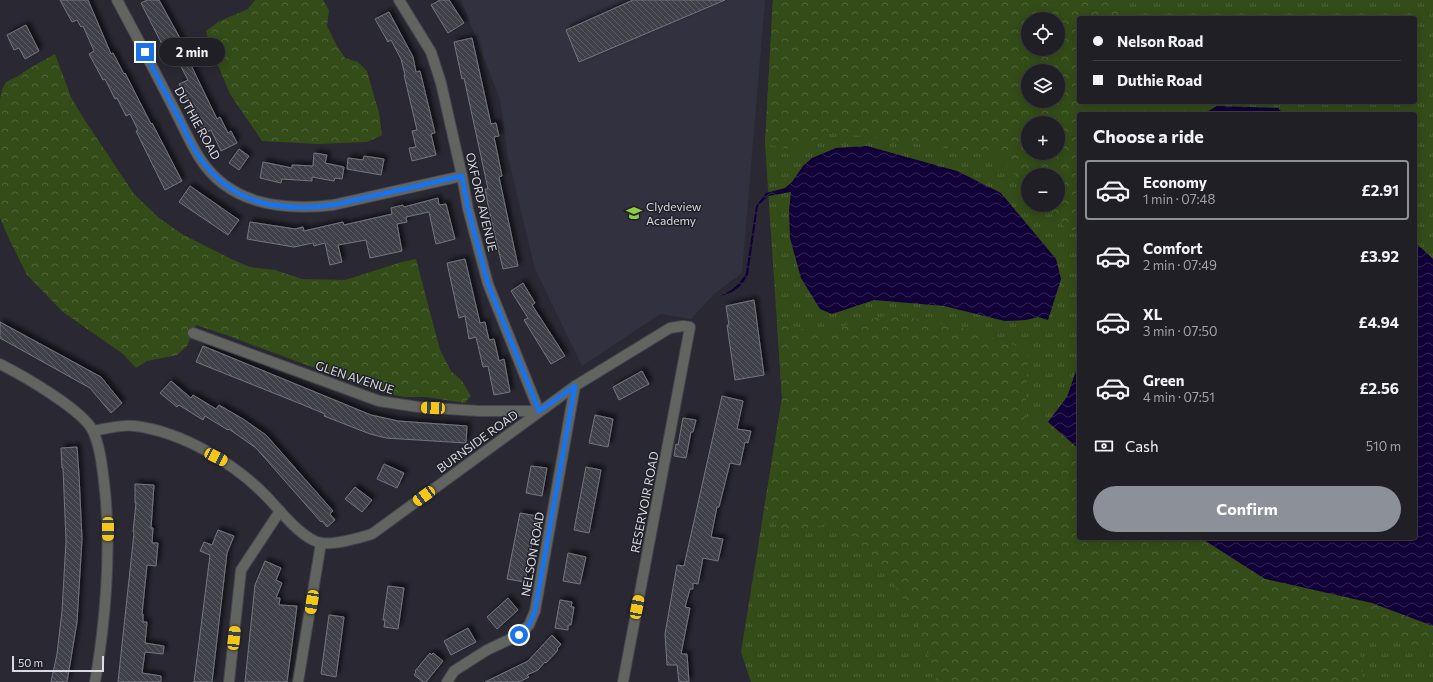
<!DOCTYPE html>
<html lang="en">
<head>
<meta charset="utf-8">
<style>
	:root { --surface:#201f26; --page:#2d2c32; --text:#f1f3f6; --muted:#a2a2a7; --line:#3d3d43; --accent:#8c9099 }
	body { margin:0; font-family:Commissioner,sans-serif; background:var(--page); color:var(--text); height:100vh; display:flex; flex-direction:column; font-size:15px; white-space:nowrap }
	* { box-sizing:border-box; margin:0 }
	p { font-size:13px; color:var(--muted) }
	.icon { flex:none; width:22px; height:22px; fill:none; stroke:currentColor; stroke-width:2; stroke-linecap:round; stroke-linejoin:round }
	.map { position:relative; flex:1; overflow:hidden }
	.drawer { position:absolute; left:1077px; top:112px; width:340px; height:428px; display:flex; flex-direction:column; background:var(--surface); border-radius:4px; box-shadow:0 2px 10px #0003,0 0 0 1px var(--line) }
	.drawer>* { flex:none }
	.hud { position:absolute; left:1077px; top:16px; width:340px; height:88px; border-radius:4px; box-shadow:0 2px 10px #0003,0 0 0 1px var(--line); display:grid; align-content:center; height:88px; padding:0 16px; background:var(--surface) }
	.buttons { position:absolute; left:1021px; top:12px; display:grid; gap:8px }
	.buttons a { display:grid; place-items:center; width:44px; height:44px; border-radius:50%; background:var(--surface); box-shadow:0 2px 10px #0003,0 0 0 1px var(--line); font-size:20px }
	.scale { position:absolute; left:12px; bottom:10px; width:92px; box-sizing:border-box; padding-left:4px; border:2px solid #dadae0; border-top:0; font-size:11px; line-height:14px; white-space:nowrap; color:#dadae0; -webkit-text-stroke:3px #202029; paint-order:stroke }
	.end { position:absolute; width:18px; height:18px; margin:-9px; border:5px solid #1a73e8; background:#fff; box-shadow:0 0 0 2px #fff }
	.from { border-radius:50% }
	.bubble { position:absolute; height:28px; border-radius:14px; background:var(--surface); box-shadow:0 2px 10px #0003,0 0 0 1px var(--line); font-size:13px; font-weight:700; line-height:28px; text-align:center }
	.car { position:absolute; width:12px; height:24px; margin:-12px -6px; border-radius:5px; box-shadow:0 0 3px 1px #0007; background:linear-gradient(#f5c518 24%,#345 0 40%,#f5c518 0 76%,#345 0 86%,#f5c518 0) }
	.hud b { display:flex; align-items:center; gap:14px; height:38px; font-size:15px }
	.hud b+b { border-top:1px solid var(--line) }
	.hud i { width:10px; height:10px; background:var(--text) }
	ul { padding:0; list-style:none }
	li { display:flex; align-items:center; gap:12px; height:60px; margin:0 8px 6px; padding:0 8px; border:2px solid transparent; border-radius:4px }
	li div { flex:1 }
	li b { display:block; font-size:15px }
	li em { font-style:normal; font-weight:700 }
	li.on { border-color:var(--accent) }
	li>.icon { width:36px; height:36px; stroke-width:1.5 }
	h2 { padding:0 16px; font-size:18px; line-height:48px }
	.pay { display:flex; align-items:center; gap:10px; height:44px; padding:0 16px; font-size:15px }
	.pay p { margin-inline-start:auto }
	.action { display:flex; gap:8px; margin-top:auto; padding:8px 16px }
	.action a { flex:1; height:46px; border-radius:24px; background:var(--accent); color:#fff; font-size:16px; font-weight:700; line-height:46px; text-align:center }
	.map>svg:first-child { display:block }
	.built { fill:#323140 }
	.grass { fill:url(#grass-tufts); fill-rule:evenodd }
	.forest { fill:url(#forest-crowns); fill-rule:evenodd }
	.water { fill:url(#water-waves) }
	.building { fill:url(#building-back-hatch); stroke:#757580; filter:url(#shadow) }
	.lines { fill:none; stroke-linecap:round; stroke-linejoin:round }
	.minor-casing { stroke:#46454f; stroke-width:12 }
	.minor { stroke:#626460; stroke-width:10 }
	.route { stroke:#1a73e8; stroke-width:5 }
	.labels { text-anchor:middle; dominant-baseline:central; stroke-width:3; stroke-linejoin:round; paint-order:stroke }
	.street-label { font-size:12px; fill:#dadae0; stroke:#202029 }
	.poi-label { font-size:12px; fill:#dadae0; stroke:#202029; text-anchor:start }
</style>
</head>
<body>
<div class="map">
<svg width="1433" height="682" viewBox="0 0 1433 682">
	<defs>
		<pattern id="grass-tufts" width="24" height="20" patternUnits="userSpaceOnUse"><rect width="24" height="20" fill="#334c18"/><path d="M3 7l-1-3M5 7V3M7 7l1-3M15 17l-1-3M17 17v-4M19 17l1-3" fill="none" stroke="#506539"/></pattern>
		<pattern id="forest-crowns" width="20" height="18" patternUnits="userSpaceOnUse"><rect width="20" height="18" fill="#334c18"/><path d="M2 6a3 3 0 1 1 6 0M12 15a3 3 0 1 1 6 0" fill="none" stroke="#506539"/></pattern>
		<pattern id="water-waves" width="16" height="10" patternUnits="userSpaceOnUse"><rect width="16" height="10" fill="#120039"/><path d="M0 5q4-4 8 0t8 0" fill="none" stroke="#342555"/></pattern>
		<pattern id="building-back-hatch" width="6" height="6" patternUnits="userSpaceOnUse"><rect width="6" height="6" fill="#40404a"/><path d="M-1 5l2 2M0 0l6 6M5-1l2 2" fill="none" stroke="#5b5b64"/></pattern>
		<filter id="shadow"><feDropShadow dx="3.5" dy="-3.5" stdDeviation="2" flood-color="#0009"/></filter>
	</defs>
	<rect width="100%" height="100%" fill="#2a2933"/>
	<polygon class="built" points="461,0 765,0 742,273 714,294 691,319 660,314 582,366 535,269 508,157 500,99"/>
	<path class="grass" d="M773 0H1433V682H751L741 652 782 398 765 144ZM1079 18H1415V102H1079ZM1028 19H1058V49H1028ZM1028 71H1058V101H1028ZM1079 114H1415V538H1079ZM1028 123H1058V153H1028ZM1028 175H1058V205H1028Z"/>
	<g class="forest">
		<polygon points="255,0 323,0 329,10 327,26 337,46 345,58 358,62 367,71 379,113 382,135 367,142 342,143 318,144 262,141 230,94 209,44 206,31 218,22 248,9"/>
		<path d="M773 0H1118L1127 18H1079V102H1219L1217 106 1203 114H1079V227L1069 232 1044 205H1058V175H1028V188L997 155 832 132 796 150 765 144ZM1028 19H1058V49H1028ZM1028 71H1058V101H1028ZM1028 123H1058V153H1028Z"/>
		<polygon points="55,54 71,97 82,116 134,194 159,218 182,234 231,259 250,267 275,270 302,279 345,280 402,262 416,259 440,350 451,371 462,381 471,396 465,403 426,397 405,397 389,394 366,387 226,335 196,325 187,346 177,355 147,361 136,368 123,354 63,312 27,275 10,241 0,218 0,100 2,89 6,82 18,76 30,68"/>
		<polygon points="892,314 967,329 1028,350 1025,422 1048,422 1079,449 1079,538 1201,538 1265,579 1372,603 1433,626 1433,651 1387,639 1359,643 1364,682 937,682 915,615 879,563 839,523 785,531 763,516 782,398 777,320 814,333"/>
	</g>
	<g class="water">
		<polygon points="1217,106 1278,108 1284,114 1203,114"/>
		<path d="M867 146 957 171 1001 193 1056 259 1061 279 1048 320 1038 317 1026 320 1005 321 944 306 874 300 832 314 820 309 801 278 790 238 789 211 791 192 768 196 758 206 748 275C741 287 734 293 720 296 732 291 740 284 746 273L756 206 766 193 785 188 792 182 803 166 812 158 836 148Z"/>
		<polygon points="1415,242 1433,259 1433,626 1372,603 1265,579 1201,538 1415,538"/>
		<polygon points="1079,362 1079,449 1048,422 1067,397"/>
	</g>
	<g class="building">
		<polygon points="60,0 88,0 111,54 113,53 124,74 125,73 151,124 152,123 182,181 165,190 136,131 138,130 130,114 126,116 117,98 115,99 105,79 103,80 89,54 94,51 83,26 81,27 77,20 72,22"/>
		<polygon points="147,0 159,0 192,60 189,61 217,119 220,117 228,133 231,131 237,143 221,151 211,130 204,134 179,84 188,80 176,57 170,60 141,3"/>
		<polygon points="440,0 449,0 464,23 448,33 431,5"/>
		<polygon points="633,0 725,0 579,62 566,30"/>
		<polygon points="389,12 413,57 416,72 420,71 435,133 431,134 436,155 412,161 409,148 416,147 412,131 417,130 404,75 405,75 401,59 391,40 388,42 375,19"/>
		<polygon points="26,25 39,51 25,59 19,48 14,50 7,35"/>
		<polygon points="472,38 491,124 496,123 499,136 494,137 502,176 499,177 518,266 503,269 489,210 485,189 488,189 469,101 464,78 462,79 454,42"/>
		<polygon points="239,149 249,156 239,170 229,163"/>
		<polygon points="314,153 327,155 325,163 344,167 342,179 335,178 334,181 312,177 312,181 282,179 281,183 260,178 263,162 292,168 292,165 313,166"/>
		<polygon points="364,156 384,159 381,175 347,169 348,158 363,160"/>
		<polygon points="190,186 239,220 228,235 179,202"/>
		<polygon points="438,198 439,205 446,204 455,239 436,244 429,212 406,217 407,222 397,224 402,251 370,258 366,240 338,245 342,262 330,265 325,243 314,246 313,243 294,247 247,239 250,222 295,229 303,227 304,231 343,222 344,225 392,214 391,208 403,205 404,207"/>
		<polygon points="465,259 480,323 485,322 489,340 494,339 499,361 504,359 510,392 494,395 488,366 483,367 476,337 469,339 465,316 459,318 447,263"/>
		<polygon points="523,283 535,303 532,305 565,356 551,364 524,320 528,318 511,291"/>
		<polygon points="754,300 764,375 735,380 727,325 729,325 726,306"/>
		<polygon points="0,322 101,377 122,403 111,413 90,388 0,338"/>
		<polygon points="203,346 371,415 398,421 467,426 466,443 386,438 370,434 324,416 325,414 301,404 196,362"/>
		<polygon points="642,371 649,384 619,400 613,387"/>
		<polygon points="171,381 191,398 193,395 216,409 219,405 243,419 266,435 333,511 330,514 335,520 327,527 322,521 321,522 256,448 229,429 228,430 205,416 203,420 179,405 177,407 160,393"/>
		<polygon points="722,396 743,401 737,429 751,431 748,443 745,442 740,465 730,463 719,507 717,507 711,537 723,539 718,561 703,558 698,584 693,583 693,589 690,589 685,607 690,608 681,654 687,654 689,682 679,682 677,665 667,665 665,634 677,565 684,566"/>
		<polygon points="595,415 613,419 608,447 589,443"/>
		<polygon points="683,418 696,420 693,432 691,432 686,458 674,456 676,444 678,445"/>
		<polygon points="77,447 79,475 82,539 77,622 67,682 51,682 57,654 62,611 66,541 63,468 62,468 61,448"/>
		<polygon points="384,464 404,473 397,488 377,479"/>
		<polygon points="531,466 547,468 542,496 526,493"/>
		<polygon points="586,467 601,470 589,533 574,530"/>
		<polygon points="135,484 154,485 151,528 153,528 152,543 158,543 156,566 147,565 142,614 143,614 143,622 147,622 145,643 164,646 163,654 145,652 142,673 161,676 161,682 118,682 134,533 133,532 136,503 135,503"/>
		<polygon points="355,487 372,500 362,512 345,499"/>
		<polygon points="520,513 537,516 525,582 507,579"/>
		<polygon points="218,530 234,536 227,553 212,682 194,682 210,555 200,551 204,542 212,545"/>
		<polygon points="568,553 586,557 580,584 563,581"/>
		<polygon points="265,561 281,568 276,580 282,583 276,598 280,598 279,605 297,606 287,682 245,682 255,585"/>
		<polygon points="388,586 404,588 398,629 384,627 385,620 383,620"/>
		<polygon points="508,598 518,610 497,629 487,617"/>
		<polygon points="560,600 572,602 571,607 574,607 571,625 568,625 568,630 555,628"/>
		<polygon points="329,615 344,617 336,677 321,674"/>
		<polygon points="468,628 476,642 451,655 444,641"/>
		<polygon points="552,635 561,644 557,649 558,650 546,663 545,662 538,670 527,675 529,677 519,682 485,682 528,661"/>
		<polygon points="430,653 431,655 433,653 443,661 426,682 423,682 414,675 416,672 415,671"/>
	</g>
	<g class="lines">
		<defs>
			<g id="minor">
				<path d="M117 0C136 35 154 70 172 105 181 122 189 141 199 157 229 205 282 211 333 205L462 176"/>
				<polyline points="193,333 379,401 418,407 479,411 539,411 488,284 468,209 462,176 441,83 431,52 399,0"/>
				<path d="M0 364C22 375 83 410 93 431 100 447 102 465 104 482 110 532 108 583 102 634 100 650 98 666 95 682"/>
				<path d="M93 431C104 429 124 424 135 426 183 432 236 464 269 499 281 512 304 541 322 543 336 545 359 538 372 534L575 386 670 328 683 326 690 327 623 682"/>
				<polyline points="229,682 241,570 280,511"/>
				<polyline points="298,682 321,543"/>
				<polyline points="447,682 454,671 487,650 519,635 529,625 535,611 575,386"/>
			</g>
		</defs>
		<use href="#minor" class="minor-casing"/>
		<use href="#minor" class="minor"/>
	</g>
	<g class="lines">
		<path class="route" d="M145 52C156 75 168 98 180 120 186 133 192 147 200 158 233 205 280 212 333 205L462 176 468 209 488 284 539 411 575 386 535 611 529 625 519 635"/>
	</g>
	<defs>
		<symbol id="school-bare" viewBox="-9 -9 18 18"><path d="M0-5L7-2L0 1L-7-2ZM-4 1L0 2.5L4 1V4Q0 6-4 4Z" fill="#8cce45" stroke="#202029" stroke-width="2.5" paint-order="stroke"/></symbol>
	</defs>
	<g fill-rule="evenodd">
		<use href="#school-bare" x="623" y="202" width="22" height="22"/>
	</g>
	<g class="labels">
		<g class="street-label">
			<text transform="translate(198 123) rotate(61)">DUTHIE ROAD</text>
			<text transform="translate(482 202) rotate(77)">OXFORD AVENUE</text>
			<text transform="translate(355 377) rotate(18)">GLEN AVENUE</text>
			<text transform="translate(477 441) rotate(-36)">BURNSIDE ROAD</text>
			<text transform="translate(644 502) rotate(-79)">RESERVOIR ROAD</text>
			<text transform="translate(532 554) rotate(-80)">NELSON ROAD</text>
		</g>
		<g class="poi-label">
			<text x="646" y="206">Clydeview<tspan x="646" dy="14">Academy</tspan></text>
		</g>
	</g>
</svg>
<div class="buttons">
<a><svg class="icon" aria-label="locate" viewBox="0 0 24 24"><circle cx="12" cy="12" r="6"/><path d="M12 2v4M12 18v4M2 12h4M18 12h4"/></svg></a>
<a><svg class="icon" aria-label="layers" viewBox="0 0 24 24"><path d="M12 4l9 5-9 5-9-5zM3 14l9 5 9-5"/></svg></a>
<a>+</a>
<a>−</a>
</div>
<div class="scale">50 m</div>
<i class="end from" style="left:519px;top:635px"></i>
<i class="end" style="left:145px;top:52px"></i>
<div class="bubble" style="left:159px;top:38px;width:66px">2 min</div>
<i class="car" style="left:433px;top:408px;rotate:273deg"></i>
<i class="car" style="left:216px;top:457px;rotate:117deg"></i>
<i class="car" style="left:424px;top:496px;rotate:234deg"></i>
<i class="car" style="left:108px;top:529px;rotate:180deg"></i>
<i class="car" style="left:312px;top:602px;rotate:189deg"></i>
<i class="car" style="left:637px;top:607px;rotate:11deg"></i>
<i class="car" style="left:234px;top:638px;rotate:6deg"></i>
<div class="hud">
<b><i class="from"></i>Nelson Road</b>
<b><i></i>Duthie Road</b>
</div>
<section class="drawer">
<h2>Choose a ride</h2>
<ul>
<li class="on"><svg class="icon" aria-label="car" viewBox="0 0 24 24"><path d="M5 17H2v-5l4-1 3-4h7l3 4 3 1v5h-3M9 17h6M6 11h13"/><circle cx="7" cy="17" r="2"/><circle cx="17" cy="17" r="2"/></svg><div><b>Economy</b><p>1 min · 07:48</p></div><em>£2.91</em></li>
<li><svg class="icon" aria-label="car" viewBox="0 0 24 24"><path d="M5 17H2v-5l4-1 3-4h7l3 4 3 1v5h-3M9 17h6M6 11h13"/><circle cx="7" cy="17" r="2"/><circle cx="17" cy="17" r="2"/></svg><div><b>Comfort</b><p>2 min · 07:49</p></div><em>£3.92</em></li>
<li><svg class="icon" aria-label="car" viewBox="0 0 24 24"><path d="M5 17H2v-5l4-1 3-4h7l3 4 3 1v5h-3M9 17h6M6 11h13"/><circle cx="7" cy="17" r="2"/><circle cx="17" cy="17" r="2"/></svg><div><b>XL</b><p>3 min · 07:50</p></div><em>£4.94</em></li>
<li><svg class="icon" aria-label="car" viewBox="0 0 24 24"><path d="M5 17H2v-5l4-1 3-4h7l3 4 3 1v5h-3M9 17h6M6 11h13"/><circle cx="7" cy="17" r="2"/><circle cx="17" cy="17" r="2"/></svg><div><b>Green</b><p>4 min · 07:51</p></div><em>£2.56</em></li>
</ul>
<div class="pay"><svg class="icon" aria-label="cash" viewBox="0 0 24 24"><path d="M3 7h18v10H3z"/><circle cx="12" cy="12" r="2"/></svg>Cash<p>510 m</p></div>
<div class="action"><a>Confirm</a></div>
</section>
</div>
</body>
</html>
